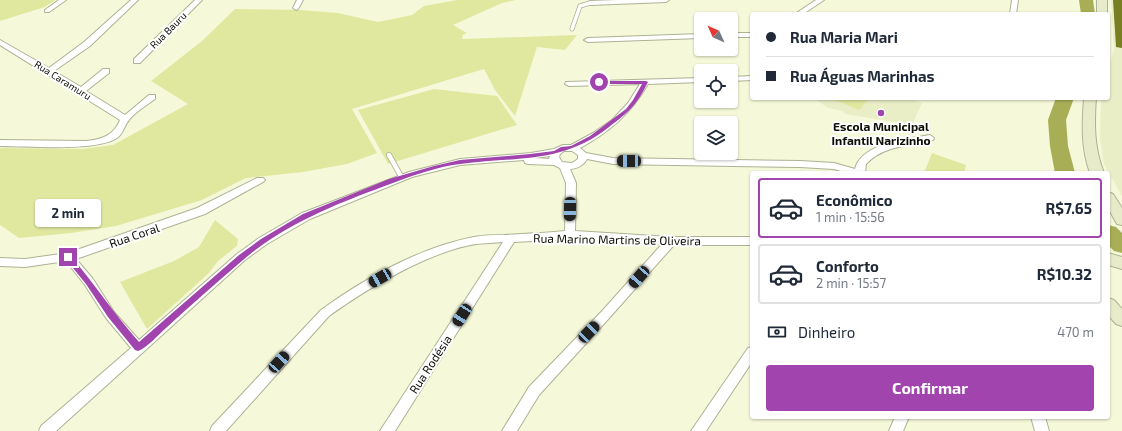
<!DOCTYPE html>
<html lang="pt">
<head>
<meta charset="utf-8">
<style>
	:root { --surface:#fff; --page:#f6f6f7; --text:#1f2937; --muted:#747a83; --line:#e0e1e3; --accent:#a144ad }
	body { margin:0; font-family:"Exo 2",sans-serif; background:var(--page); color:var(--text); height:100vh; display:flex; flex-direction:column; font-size:15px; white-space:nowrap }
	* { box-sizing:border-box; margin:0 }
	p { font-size:13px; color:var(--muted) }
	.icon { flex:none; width:22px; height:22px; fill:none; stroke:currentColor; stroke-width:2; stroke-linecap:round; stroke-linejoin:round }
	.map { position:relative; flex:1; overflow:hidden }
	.panel { position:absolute; left:750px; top:171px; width:360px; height:248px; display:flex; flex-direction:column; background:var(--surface); border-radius:4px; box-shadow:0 1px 3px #0004 }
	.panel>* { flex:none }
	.hud { position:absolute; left:750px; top:12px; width:360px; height:88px; border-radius:4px; box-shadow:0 1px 3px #0004; display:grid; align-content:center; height:88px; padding:0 16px; background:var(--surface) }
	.needle { width:26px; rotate:315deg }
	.fabs { position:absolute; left:694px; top:12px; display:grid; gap:8px }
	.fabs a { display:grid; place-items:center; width:44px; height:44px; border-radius:4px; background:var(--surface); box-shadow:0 1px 3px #0004; font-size:20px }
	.end { position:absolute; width:18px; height:18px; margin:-9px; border:5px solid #a144ad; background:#fff; box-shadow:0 0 0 2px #fff }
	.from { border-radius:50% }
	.bubble { position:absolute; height:28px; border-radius:4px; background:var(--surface); box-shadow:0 1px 3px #0004; font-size:13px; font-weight:700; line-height:28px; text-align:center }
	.car { position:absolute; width:12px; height:24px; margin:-12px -6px; border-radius:5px; box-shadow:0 0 3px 1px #0007; background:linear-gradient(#222 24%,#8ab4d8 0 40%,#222 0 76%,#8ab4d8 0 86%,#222 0) }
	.hud b { display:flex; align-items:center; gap:14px; height:38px; font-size:15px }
	.hud b+b { border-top:1px solid var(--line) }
	.hud i { width:10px; height:10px; background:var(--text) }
	ul { padding:7px 0 0; list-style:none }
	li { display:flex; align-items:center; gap:12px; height:60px; margin:0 8px 6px; padding:0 8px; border:2px solid var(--line); border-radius:4px }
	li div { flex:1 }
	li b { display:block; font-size:15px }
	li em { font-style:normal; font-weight:700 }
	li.selected { border-color:var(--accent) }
	li>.icon { width:36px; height:36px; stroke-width:1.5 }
	.pay { display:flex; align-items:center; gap:10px; height:44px; padding:0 16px; font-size:15px }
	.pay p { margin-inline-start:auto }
	.button { display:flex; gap:8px; margin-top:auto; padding:8px 16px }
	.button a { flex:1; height:46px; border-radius:4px; background:var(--accent); color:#fff; font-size:16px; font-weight:700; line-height:46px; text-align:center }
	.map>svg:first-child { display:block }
	.built { fill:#e9eec7 }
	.green { fill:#e0e8a0 }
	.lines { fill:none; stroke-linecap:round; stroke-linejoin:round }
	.river { fill:#a7ae56; fill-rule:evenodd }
	.building { fill:#787e22 }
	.lane-far1-casing { stroke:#aeb294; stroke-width:5 }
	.lane-casing { stroke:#aeb294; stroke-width:6 }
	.street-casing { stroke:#aeb294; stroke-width:2 }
	.secondary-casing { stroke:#aeb294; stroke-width:2 }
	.lane-far1 { stroke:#fff; stroke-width:3.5 }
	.lane { stroke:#fff; stroke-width:4.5 }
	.street { fill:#fff; fill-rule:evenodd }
	.secondary { fill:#e8ebca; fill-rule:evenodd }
	.route { fill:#a144ad }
	.poi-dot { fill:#a144ad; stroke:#fff; stroke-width:1.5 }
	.labels { text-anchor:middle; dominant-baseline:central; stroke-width:4; stroke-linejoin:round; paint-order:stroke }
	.far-street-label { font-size:10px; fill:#0d0e05; stroke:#fff }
	.poi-label { font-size:12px; font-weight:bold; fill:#0d0e05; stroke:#fff }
	.street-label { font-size:12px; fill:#0d0e05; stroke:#fff }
</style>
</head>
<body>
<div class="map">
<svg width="1122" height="431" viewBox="0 0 1122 431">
	<rect width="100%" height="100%" fill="#f5f9d9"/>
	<g class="built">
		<polygon points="1111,0 1122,0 1122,196 1104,164 1100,139 1101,98 1108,98 1108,70 1114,49"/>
		<polygon points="814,98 909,98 922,103 912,125 845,114 843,111 828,108"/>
	</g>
	<g class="green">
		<polygon points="0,0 55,0 45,7 0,21"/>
		<polygon points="457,0 516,0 502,3 453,25 467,33 463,35 462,39 577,35 565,50 537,47 515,116 495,90 484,69 352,109 377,153 347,164 303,172 246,178 202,200 116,226 71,233 19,238 0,225 0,148 82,149 113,145 188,104 151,81 202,41 235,9 301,10 338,13 378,22 412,15 424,6"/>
		<polygon points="434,89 497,96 517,125 388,164 358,110"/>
		<polygon points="830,98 862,98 868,100 859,110"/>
		<polygon points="932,153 966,165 964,173 924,173"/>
		<polygon points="215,220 238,239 237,246 218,261 209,273 147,329 120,282 174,261 199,247"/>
	</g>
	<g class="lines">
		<g class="river">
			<polygon points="1079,0 1093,0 1095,14 1081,14"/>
			<polygon points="1056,98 1074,98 1066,120 1068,146 1075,173 1055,173 1050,146 1048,120"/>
			<polygon points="1108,225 1116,227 1122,233 1122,253 1114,251 1108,245"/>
		</g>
	</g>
	<polygon class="building" points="1113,0 1122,0 1122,48 1116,47"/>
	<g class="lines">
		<defs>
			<polyline id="lane-far1" points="572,29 580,6 590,3"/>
			<polyline id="lane" points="389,155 402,178"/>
			<g id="street">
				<polygon points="59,0 66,0 49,12 45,12 45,10"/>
				<path d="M131 0H138L90 46 54 71 81 87 103 69H109V73L86 91 125 115 149 95H155V99C147 105 135 112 129 120 124 126 123 134 117 138 95 152 27 146 0 146V140L87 141C103 139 114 135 120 120L0 45V40L49 68 84 42Z"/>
				<polygon points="195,0 202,0 140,63 134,63 134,59"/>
				<polygon points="297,0 303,0 298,9 296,10 293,8"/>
				<polygon points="616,0 669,0 666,2 590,5 587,3 590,1"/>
				<polygon points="816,0 824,0 803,14 795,14"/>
				<polygon points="1012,0 1018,0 1016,14 1010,14"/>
				<rect x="731" y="33" width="21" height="4"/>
				<polygon points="701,34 701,38 588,42 584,40 588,38"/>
				<polygon points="752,76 752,80 731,81 731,77"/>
				<path d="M701 78V82L648 84C631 113 610 132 580 148L586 153 613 158 800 161 834 163 855 169C861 143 908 139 930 135L934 138 933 140C910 146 884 145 866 164L865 173H848L834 169 800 167 613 164 587 159C584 165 577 169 570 169L576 183 575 231 671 237H752V245H674L611 316 539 395 517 431H502L529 387 603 310 662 244 570 239 514 242 395 431H380L503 242C494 243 485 243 476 244 430 251 366 289 329 316L226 431H210L212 426 321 310C365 278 421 247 474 237 484 235 494 235 504 235 524 234 545 233 565 231L566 183 560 168 554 165 528 164 525 163 524 160 460 165 412 177 310 219 267 244 245 260 56 431H39L41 426 131 348 106 318 85 285 66 261 25 267 0 266V258L25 259 68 253 197 208 257 178H263L265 180 263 182 205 214 76 259 93 279 114 312 139 340 237 254 259 238 302 213 409 172 460 159 531 153 554 149 563 145H571L593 133 612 120 628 103 640 84 569 86 565 84 566 82ZM564 151H572L578 155V159L572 163 562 162 559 157 560 154ZM550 156 549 159 535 158Z"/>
				<polygon points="752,347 752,362 706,431 691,431 748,348"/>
				<polygon points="895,417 909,417 903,431 889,431"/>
				<polygon points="1031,417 1045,417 1049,431 1035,431"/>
			</g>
			<g id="secondary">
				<rect x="1097" y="0" width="10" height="14"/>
				<path d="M1084 98H1096C1094 124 1094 148 1104 173H1090C1081 148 1082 124 1084 98Z"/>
				<polygon points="1108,192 1113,194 1122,208 1122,225 1117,224 1108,208"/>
				<polygon points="1108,253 1122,257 1122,269 1108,265"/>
				<polygon points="1108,298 1114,300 1122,309 1122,326 1116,324 1108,315"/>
			</g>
		</defs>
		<use href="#lane-far1" class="lane-far1-casing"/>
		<use href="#lane" class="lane-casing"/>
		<use href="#street" class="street-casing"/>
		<use href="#secondary" class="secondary-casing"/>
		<use href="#lane-far1" class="lane-far1"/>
		<use href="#lane" class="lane"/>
		<use href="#street" class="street"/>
		<use href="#secondary" class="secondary"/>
	</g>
	<path class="route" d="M597 81H646L648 82C636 106 630 111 609 127 561 165 516 156 460 164 437 167 414 175 393 183 341 202 286 223 243 260 217 282 191 305 166 328 158 335 148 347 138 351L135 350 108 317 86 284 64 257 68 254 70 255C94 283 114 314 139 342L239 255 261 239 303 214 389 179 434 166 460 160 530 154 554 151 561 147 571 146 590 136 626 109 633 100 642 84H597Z"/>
	<circle class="poi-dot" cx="881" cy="113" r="4"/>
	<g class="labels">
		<g class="far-street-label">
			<text transform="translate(168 30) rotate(-45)">Rua Bauru</text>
			<text transform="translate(63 80) rotate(32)">Rua Caramuru</text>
		</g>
		<g class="poi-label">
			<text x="881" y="126">Escola Municipal<tspan x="881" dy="14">Infantil Narizinho</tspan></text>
		</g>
		<g class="street-label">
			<text transform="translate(134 235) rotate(-19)">Rua Coral</text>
			<text transform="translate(617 239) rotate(1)">Rua Marino Martins de Oliveira</text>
			<text transform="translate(430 364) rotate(-57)">Rua Rodésia</text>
		</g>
	</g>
</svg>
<div class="fabs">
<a><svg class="needle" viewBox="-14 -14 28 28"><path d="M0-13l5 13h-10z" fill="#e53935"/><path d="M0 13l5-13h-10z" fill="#747a83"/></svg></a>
<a><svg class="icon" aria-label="locate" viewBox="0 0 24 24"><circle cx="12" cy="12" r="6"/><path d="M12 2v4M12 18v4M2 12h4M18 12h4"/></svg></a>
<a><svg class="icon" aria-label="layers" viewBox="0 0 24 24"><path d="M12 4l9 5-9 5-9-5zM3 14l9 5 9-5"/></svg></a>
</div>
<i class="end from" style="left:599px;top:82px"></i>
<i class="end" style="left:68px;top:257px"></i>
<div class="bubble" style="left:35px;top:199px;width:66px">2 min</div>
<i class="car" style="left:629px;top:161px;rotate:270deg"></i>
<i class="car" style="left:570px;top:209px;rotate:181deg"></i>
<i class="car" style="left:639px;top:277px;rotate:221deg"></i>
<i class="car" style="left:380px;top:278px;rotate:240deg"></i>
<i class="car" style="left:462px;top:315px;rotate:213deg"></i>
<i class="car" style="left:589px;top:332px;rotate:44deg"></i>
<i class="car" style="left:279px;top:362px;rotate:42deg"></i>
<div class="hud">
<b><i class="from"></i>Rua Maria Mari</b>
<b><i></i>Rua Águas Marinhas</b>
</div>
<section class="panel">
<ul>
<li class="selected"><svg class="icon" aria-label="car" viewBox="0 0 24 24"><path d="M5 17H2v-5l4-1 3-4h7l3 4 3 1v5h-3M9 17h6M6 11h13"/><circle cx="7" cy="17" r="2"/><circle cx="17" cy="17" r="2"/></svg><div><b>Econômico</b><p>1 min · 15:56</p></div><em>R$7.65</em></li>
<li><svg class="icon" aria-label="car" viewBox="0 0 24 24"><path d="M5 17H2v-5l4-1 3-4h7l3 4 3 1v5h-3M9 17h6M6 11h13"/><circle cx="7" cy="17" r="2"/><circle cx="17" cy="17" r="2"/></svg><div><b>Conforto</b><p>2 min · 15:57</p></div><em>R$10.32</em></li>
</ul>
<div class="pay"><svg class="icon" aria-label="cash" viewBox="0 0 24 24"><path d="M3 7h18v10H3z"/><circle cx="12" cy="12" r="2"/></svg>Dinheiro<p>470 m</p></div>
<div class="button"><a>Confirmar</a></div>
</section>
</div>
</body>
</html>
